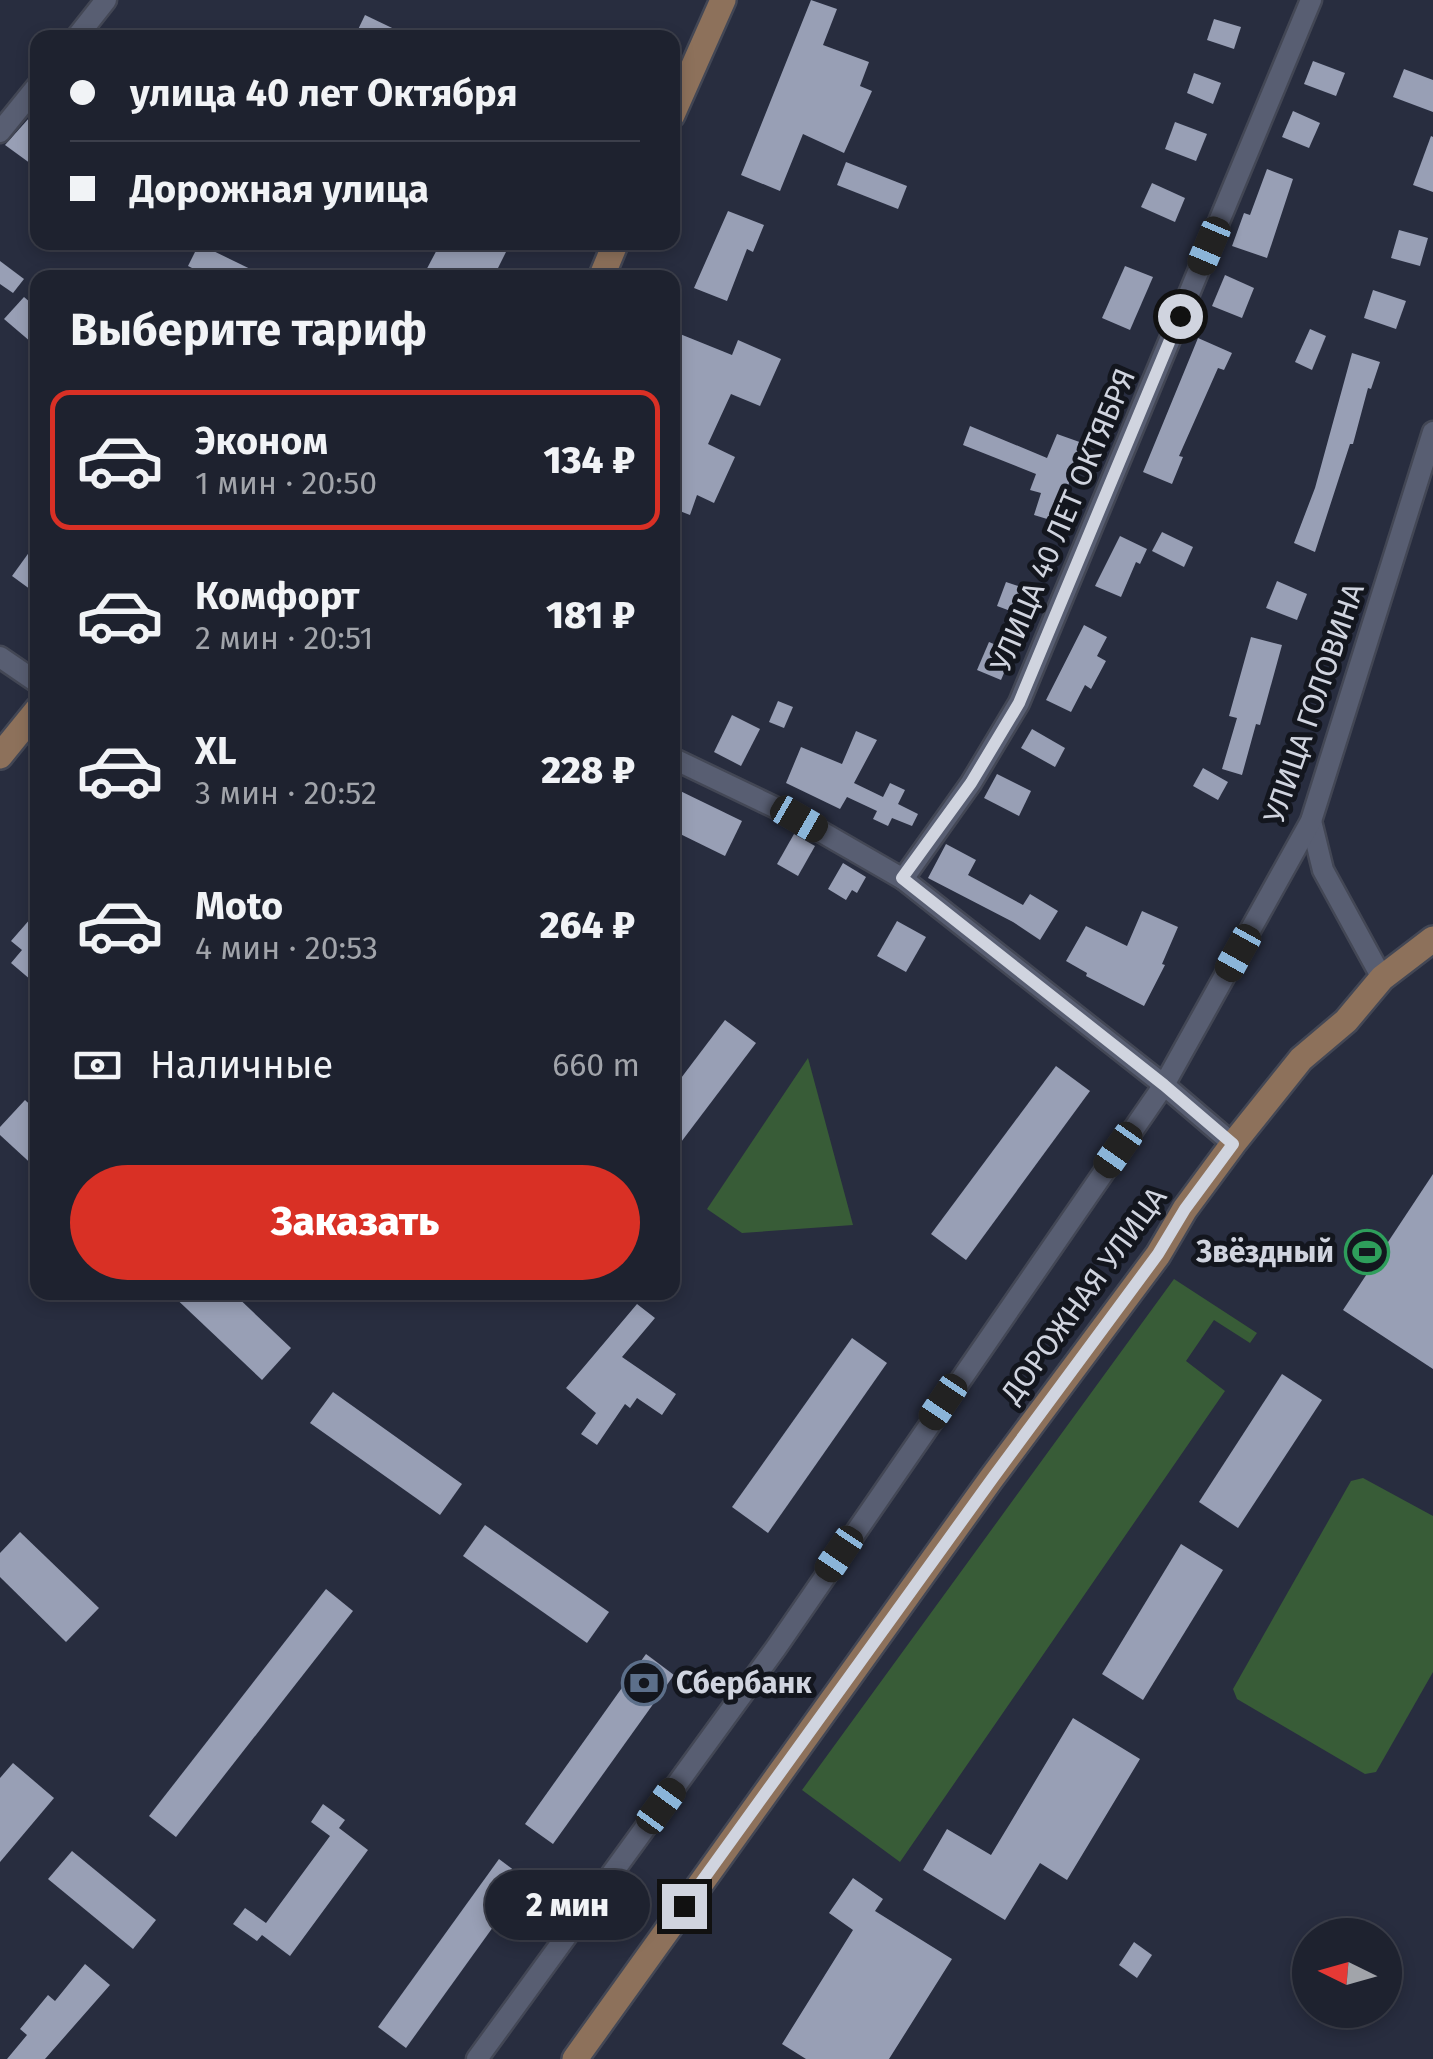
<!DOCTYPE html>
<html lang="ru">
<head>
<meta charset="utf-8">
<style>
	:root { --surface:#1e222f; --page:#2b2f3b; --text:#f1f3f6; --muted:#a1a4aa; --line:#3c3f4b; --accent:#d93025 }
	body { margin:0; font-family:"Fira Sans",sans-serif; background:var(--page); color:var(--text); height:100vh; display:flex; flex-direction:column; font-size:38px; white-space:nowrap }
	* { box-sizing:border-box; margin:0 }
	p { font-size:32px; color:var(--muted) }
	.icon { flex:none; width:55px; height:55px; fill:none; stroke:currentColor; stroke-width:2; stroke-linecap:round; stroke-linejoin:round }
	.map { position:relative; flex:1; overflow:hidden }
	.details { position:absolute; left:30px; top:270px; width:650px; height:1030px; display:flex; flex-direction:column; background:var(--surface); border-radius:20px; box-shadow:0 5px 15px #0003,0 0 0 2px var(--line) }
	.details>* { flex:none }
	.hud { position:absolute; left:30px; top:30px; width:650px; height:220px; border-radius:20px; box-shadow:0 5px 15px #0003,0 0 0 2px var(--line); display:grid; align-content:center; height:220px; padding:0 40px; background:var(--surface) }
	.needle { width:65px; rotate:275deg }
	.tools { position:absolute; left:1292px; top:1918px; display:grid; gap:20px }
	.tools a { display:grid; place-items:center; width:110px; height:110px; border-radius:50%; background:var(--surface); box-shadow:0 5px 15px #0003,0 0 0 2px var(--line); font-size:50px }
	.end { position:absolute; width:45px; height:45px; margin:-22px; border:12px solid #d0d4df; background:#111; box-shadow:0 0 0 5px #111 }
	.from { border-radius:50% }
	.bubble { position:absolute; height:70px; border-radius:35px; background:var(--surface); box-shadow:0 5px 15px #0003,0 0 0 2px var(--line); font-size:32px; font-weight:800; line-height:70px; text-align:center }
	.car { position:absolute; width:30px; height:60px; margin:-30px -15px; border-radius:12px; box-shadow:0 0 8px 2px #0007; background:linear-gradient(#222 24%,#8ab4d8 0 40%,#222 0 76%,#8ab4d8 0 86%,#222 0) }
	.hud b { display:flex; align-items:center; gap:35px; height:95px; font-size:38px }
	.hud b+b { border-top:2px solid var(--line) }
	.hud i { width:25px; height:25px; background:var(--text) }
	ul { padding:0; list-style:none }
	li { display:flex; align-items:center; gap:30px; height:140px; margin:0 20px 15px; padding:0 20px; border:5px solid transparent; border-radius:20px }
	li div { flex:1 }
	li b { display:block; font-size:38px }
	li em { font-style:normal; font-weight:800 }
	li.selected { border-color:var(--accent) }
	li>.icon { width:90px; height:90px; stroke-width:1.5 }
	h2 { padding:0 40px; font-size:45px; line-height:120px }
	.pay { display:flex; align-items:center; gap:25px; height:110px; padding:0 40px; font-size:38px }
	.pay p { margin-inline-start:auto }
	.action { display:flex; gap:20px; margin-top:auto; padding:20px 40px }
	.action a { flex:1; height:115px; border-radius:60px; background:var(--accent); color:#fff; font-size:40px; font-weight:800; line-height:115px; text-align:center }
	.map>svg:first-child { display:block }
	.green { fill:#385c37 }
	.building { fill:#989fb5 }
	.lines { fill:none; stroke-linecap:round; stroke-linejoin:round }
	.minor-casing { stroke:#434755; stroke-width:25 }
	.major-casing { stroke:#434755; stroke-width:30 }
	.minor { stroke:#585e72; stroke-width:20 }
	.major { stroke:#8d715b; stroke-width:25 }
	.route { stroke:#d0d4df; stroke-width:12 }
	.labels { text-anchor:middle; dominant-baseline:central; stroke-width:10; stroke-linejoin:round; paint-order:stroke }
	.street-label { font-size:30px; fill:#d0d4df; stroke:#13161e }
	.poi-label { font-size:30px; font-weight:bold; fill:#d0d4df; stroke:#13161e; text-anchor:end }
</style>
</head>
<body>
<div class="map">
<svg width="1433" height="2059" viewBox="0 0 1433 2059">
	<rect width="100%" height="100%" fill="#282d3f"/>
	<g class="green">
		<polygon points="808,1058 853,1225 742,1233 707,1209"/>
		<polygon points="1174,1279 1257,1333 1250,1343 1214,1320 1186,1361 1225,1391 900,1862 802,1790"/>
		<polygon points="1363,1478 1433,1516 1433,1672 1376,1772 1365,1774 1237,1699 1233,1689 1351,1481"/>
	</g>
	<g class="building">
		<polygon points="811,0 837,9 823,45 869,62 860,86 872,91 844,153 803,134 780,191 741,175"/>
		<polygon points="365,15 413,38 354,38"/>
		<polygon points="1214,19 1241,27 1234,49 1207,40"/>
		<polygon points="1313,61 1345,73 1336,96 1304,84"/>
		<polygon points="1404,69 1433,80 1433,112 1393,97"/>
		<polygon points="1194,73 1221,83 1213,104 1187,93"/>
		<polygon points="38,108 38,169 5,145"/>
		<polygon points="1293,111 1320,123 1309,148 1282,137"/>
		<polygon points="1175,122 1207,134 1196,161 1165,149"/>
		<polygon points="1431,136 1433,137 1433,192 1413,185"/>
		<polygon points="846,162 907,186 898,209 837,185"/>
		<polygon points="1267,169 1293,179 1267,258 1232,246 1244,213 1250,215"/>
		<polygon points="1152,183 1185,198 1175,222 1141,207"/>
		<polygon points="728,211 764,225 753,252 747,249 727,301 694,288"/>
		<polygon points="1399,230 1428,238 1420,266 1391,258"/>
		<polygon points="441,242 511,242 493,278 422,278"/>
		<polygon points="199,244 269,278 212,278 188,266"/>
		<polygon points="0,261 24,279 13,293 0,284"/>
		<polygon points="1125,266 1153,277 1130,330 1102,318"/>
		<polygon points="1225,275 1254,288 1242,318 1212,306"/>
		<polygon points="1373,290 1406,301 1396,329 1364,318"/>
		<polygon points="24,297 38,309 38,348 4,319"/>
		<polygon points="1310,329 1326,336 1312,370 1295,362"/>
		<polygon points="680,334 732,355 738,340 781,359 760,406 731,394 708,444 735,457 714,503 697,495 690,515 672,508 672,353"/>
		<polygon points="1198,338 1232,353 1224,370 1218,368 1179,456 1183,457 1172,484 1143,472"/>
		<polygon points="1352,353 1380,362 1371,389 1368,388 1353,444 1350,444 1315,552 1294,543 1315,488"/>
		<polygon points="970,426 1047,458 1057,434 1088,445 1078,472 1073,470 1057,522 1034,515 1041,493 1030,490 1036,474 963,445"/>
		<polygon points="1162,532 1193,547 1184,567 1152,551"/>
		<polygon points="1120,536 1147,549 1140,564 1136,562 1121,597 1095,586"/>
		<polygon points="38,540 38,595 12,576"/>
		<polygon points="1277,581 1307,594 1297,620 1266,608"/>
		<polygon points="1006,582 1036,592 1027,617 997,606"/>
		<polygon points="1084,625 1107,637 1097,656 1106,661 1091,689 1085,685 1071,712 1046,700"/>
		<polygon points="1251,637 1282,645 1260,725 1256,724 1242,775 1222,769 1237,718 1229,716"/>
		<polygon points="989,642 1013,652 1001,680 977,670"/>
		<polygon points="778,701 793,707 784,728 769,722"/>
		<polygon points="732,715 760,729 741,766 714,752"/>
		<polygon points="1032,729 1065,748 1055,767 1021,748"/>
		<polygon points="856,731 877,740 854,783 883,797 890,783 905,790 898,804 918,814 912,826 892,818 888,826 873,819 877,811 847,797 840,809 786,783 801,747 842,764"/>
		<polygon points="1203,768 1228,782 1218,800 1193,786"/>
		<polygon points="997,774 1031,791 1019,816 984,798"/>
		<polygon points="672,787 742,821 725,856 672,830"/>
		<polygon points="794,834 815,846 798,876 777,864"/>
		<polygon points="946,844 976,860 968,875 1023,905 1030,894 1058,911 1040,940 1013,922 928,878"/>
		<polygon points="843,863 866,877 857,893 852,890 846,900 828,889"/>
		<polygon points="38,910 38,986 11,963 22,950 11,941"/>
		<polygon points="1142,911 1178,927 1162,964 1165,965 1144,1006 1086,976 1087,973 1066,961 1086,926 1127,946"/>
		<polygon points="897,921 926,937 906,972 877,956"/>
		<polygon points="725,1020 756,1043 672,1154 672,1090"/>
		<polygon points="1056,1066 1090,1091 966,1260 931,1234"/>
		<polygon points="25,1100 38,1112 38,1170 0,1135 0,1127"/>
		<polygon points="1433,1174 1433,1369 1343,1310"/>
		<polygon points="169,1292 232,1292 291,1348 262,1380"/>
		<polygon points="637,1304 655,1318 622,1357 676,1394 662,1415 637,1398 630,1408 625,1404 597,1445 581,1434 596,1413 566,1388"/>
		<polygon points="852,1338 887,1363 768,1533 732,1507"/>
		<polygon points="1282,1374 1322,1400 1238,1528 1199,1502"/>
		<polygon points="333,1392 462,1484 440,1515 310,1423"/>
		<polygon points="485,1525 609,1612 587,1643 463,1556"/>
		<polygon points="20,1532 99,1608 66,1642 0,1577 0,1553"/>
		<polygon points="1181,1544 1223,1570 1143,1700 1102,1674"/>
		<polygon points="326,1589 353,1611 176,1837 149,1816"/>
		<polygon points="646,1654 674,1675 553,1844 525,1824"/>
		<polygon points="1073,1718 1140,1759 1067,1880 1040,1863 1005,1920 923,1870 947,1829 991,1855"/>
		<polygon points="13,1763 54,1798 0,1862 0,1778"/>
		<polygon points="323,1804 345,1820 339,1828 368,1850 290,1956 262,1935 257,1941 233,1924 245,1908 266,1923 330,1836 311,1822"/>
		<polygon points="72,1851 156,1920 133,1949 48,1879"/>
		<polygon points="499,1859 527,1880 406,2048 378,2027"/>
		<polygon points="853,1878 883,1899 875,1911 952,1959 889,2059 806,2059 782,2044 853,1930 829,1913"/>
		<polygon points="1134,1942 1152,1955 1137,1978 1119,1965"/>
		<polygon points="85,1964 110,1985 45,2059 7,2059 27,2035 20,2029 48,1995 55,2001"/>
	</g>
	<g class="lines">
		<defs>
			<g id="minor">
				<polyline points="76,38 106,0"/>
				<polyline points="0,132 38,85"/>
				<polyline points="0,657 38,683"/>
				<polyline points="672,758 799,819 903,879 1164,1085 1233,1144"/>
				<polyline points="1311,821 1323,870 1382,978"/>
				<polyline points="903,879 971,783 1019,703 1311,0"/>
				<polyline points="477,2059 776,1648 1164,1085 1311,821 1433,432"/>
			</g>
			<g id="major">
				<polyline points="672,115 723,0"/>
				<polyline points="601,278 616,242"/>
				<polyline points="0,756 38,709"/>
				<polyline points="575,2059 991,1479 1158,1255 1185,1209 1233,1144 1301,1059 1346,1021 1382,978 1433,939"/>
			</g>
		</defs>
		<use href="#minor" class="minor-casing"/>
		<use href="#major" class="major-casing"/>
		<use href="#minor" class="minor"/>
		<use href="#major" class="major"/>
	</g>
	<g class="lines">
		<polyline class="route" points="684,1906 992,1479 1158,1254 1185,1209 1233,1144 1164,1085 902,878 971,783 1019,703 1180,316"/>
	</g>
	<defs>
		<symbol id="stadium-ring" viewBox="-11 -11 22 22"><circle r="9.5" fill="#13161e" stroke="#2e9e5b" stroke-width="1.5"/><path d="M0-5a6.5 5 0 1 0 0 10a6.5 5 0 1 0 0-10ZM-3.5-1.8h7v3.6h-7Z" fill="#2e9e5b"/></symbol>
		<symbol id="bank-ring" viewBox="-11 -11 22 22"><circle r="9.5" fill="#13161e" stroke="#5c6f8a" stroke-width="1.5"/><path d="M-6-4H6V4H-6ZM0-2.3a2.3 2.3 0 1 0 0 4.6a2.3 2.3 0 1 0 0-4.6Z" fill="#5c6f8a"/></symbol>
	</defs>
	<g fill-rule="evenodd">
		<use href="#stadium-ring" x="1342" y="1227" width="50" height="50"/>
		<use href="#bank-ring" x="619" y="1658" width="50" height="50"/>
	</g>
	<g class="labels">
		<g class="street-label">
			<text transform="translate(1063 520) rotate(-67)">УЛИЦА 40 ЛЕТ ОКТЯБРЯ</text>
			<text transform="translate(1314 703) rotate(-71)">УЛИЦА ГОЛОВИНА</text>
			<text transform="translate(1084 1295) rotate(-54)">ДОРОЖНАЯ УЛИЦА</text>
		</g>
		<g class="poi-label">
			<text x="1334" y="1252">Звёздный</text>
			<text x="676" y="1683" text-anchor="start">Сбербанк</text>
		</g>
	</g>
</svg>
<div class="tools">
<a><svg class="needle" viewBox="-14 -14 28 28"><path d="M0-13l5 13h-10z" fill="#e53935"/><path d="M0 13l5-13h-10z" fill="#a1a4aa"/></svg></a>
</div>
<i class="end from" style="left:1180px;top:316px"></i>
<i class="end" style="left:684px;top:1906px"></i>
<div class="bubble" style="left:485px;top:1870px;width:165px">2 мин</div>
<i class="car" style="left:1209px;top:246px;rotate:203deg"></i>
<i class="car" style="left:799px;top:819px;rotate:120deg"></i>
<i class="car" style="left:1238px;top:953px;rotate:209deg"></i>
<i class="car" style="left:1118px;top:1150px;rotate:215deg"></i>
<i class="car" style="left:943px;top:1402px;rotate:214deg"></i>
<i class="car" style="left:839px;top:1554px;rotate:214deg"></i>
<i class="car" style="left:661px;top:1806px;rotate:36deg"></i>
<div class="hud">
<b><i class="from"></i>улица 40 лет Октября</b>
<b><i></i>Дорожная улица</b>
</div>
<section class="details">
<h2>Выберите тариф</h2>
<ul>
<li class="selected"><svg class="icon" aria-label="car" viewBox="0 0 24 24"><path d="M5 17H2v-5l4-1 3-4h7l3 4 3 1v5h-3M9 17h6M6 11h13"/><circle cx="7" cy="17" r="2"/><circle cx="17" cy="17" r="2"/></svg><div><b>Эконом</b><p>1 мин · 20:50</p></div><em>134 ₽</em></li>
<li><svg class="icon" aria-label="car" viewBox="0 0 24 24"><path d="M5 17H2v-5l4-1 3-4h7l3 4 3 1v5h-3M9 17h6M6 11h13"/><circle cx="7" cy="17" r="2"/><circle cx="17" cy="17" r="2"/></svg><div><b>Комфорт</b><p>2 мин · 20:51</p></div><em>181 ₽</em></li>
<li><svg class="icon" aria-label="car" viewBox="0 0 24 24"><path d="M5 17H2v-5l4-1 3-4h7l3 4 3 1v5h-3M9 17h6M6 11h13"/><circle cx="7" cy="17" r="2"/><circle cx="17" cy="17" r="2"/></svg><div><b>XL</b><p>3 мин · 20:52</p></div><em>228 ₽</em></li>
<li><svg class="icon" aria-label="car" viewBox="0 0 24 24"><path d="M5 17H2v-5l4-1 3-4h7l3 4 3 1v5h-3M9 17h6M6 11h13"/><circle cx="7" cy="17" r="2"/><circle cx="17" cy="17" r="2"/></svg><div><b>Moto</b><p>4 мин · 20:53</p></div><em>264 ₽</em></li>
</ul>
<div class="pay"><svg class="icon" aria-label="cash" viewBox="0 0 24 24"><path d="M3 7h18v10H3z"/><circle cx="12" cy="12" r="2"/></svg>Наличные<p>660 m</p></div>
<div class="action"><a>Заказать</a></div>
</section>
</div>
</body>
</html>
